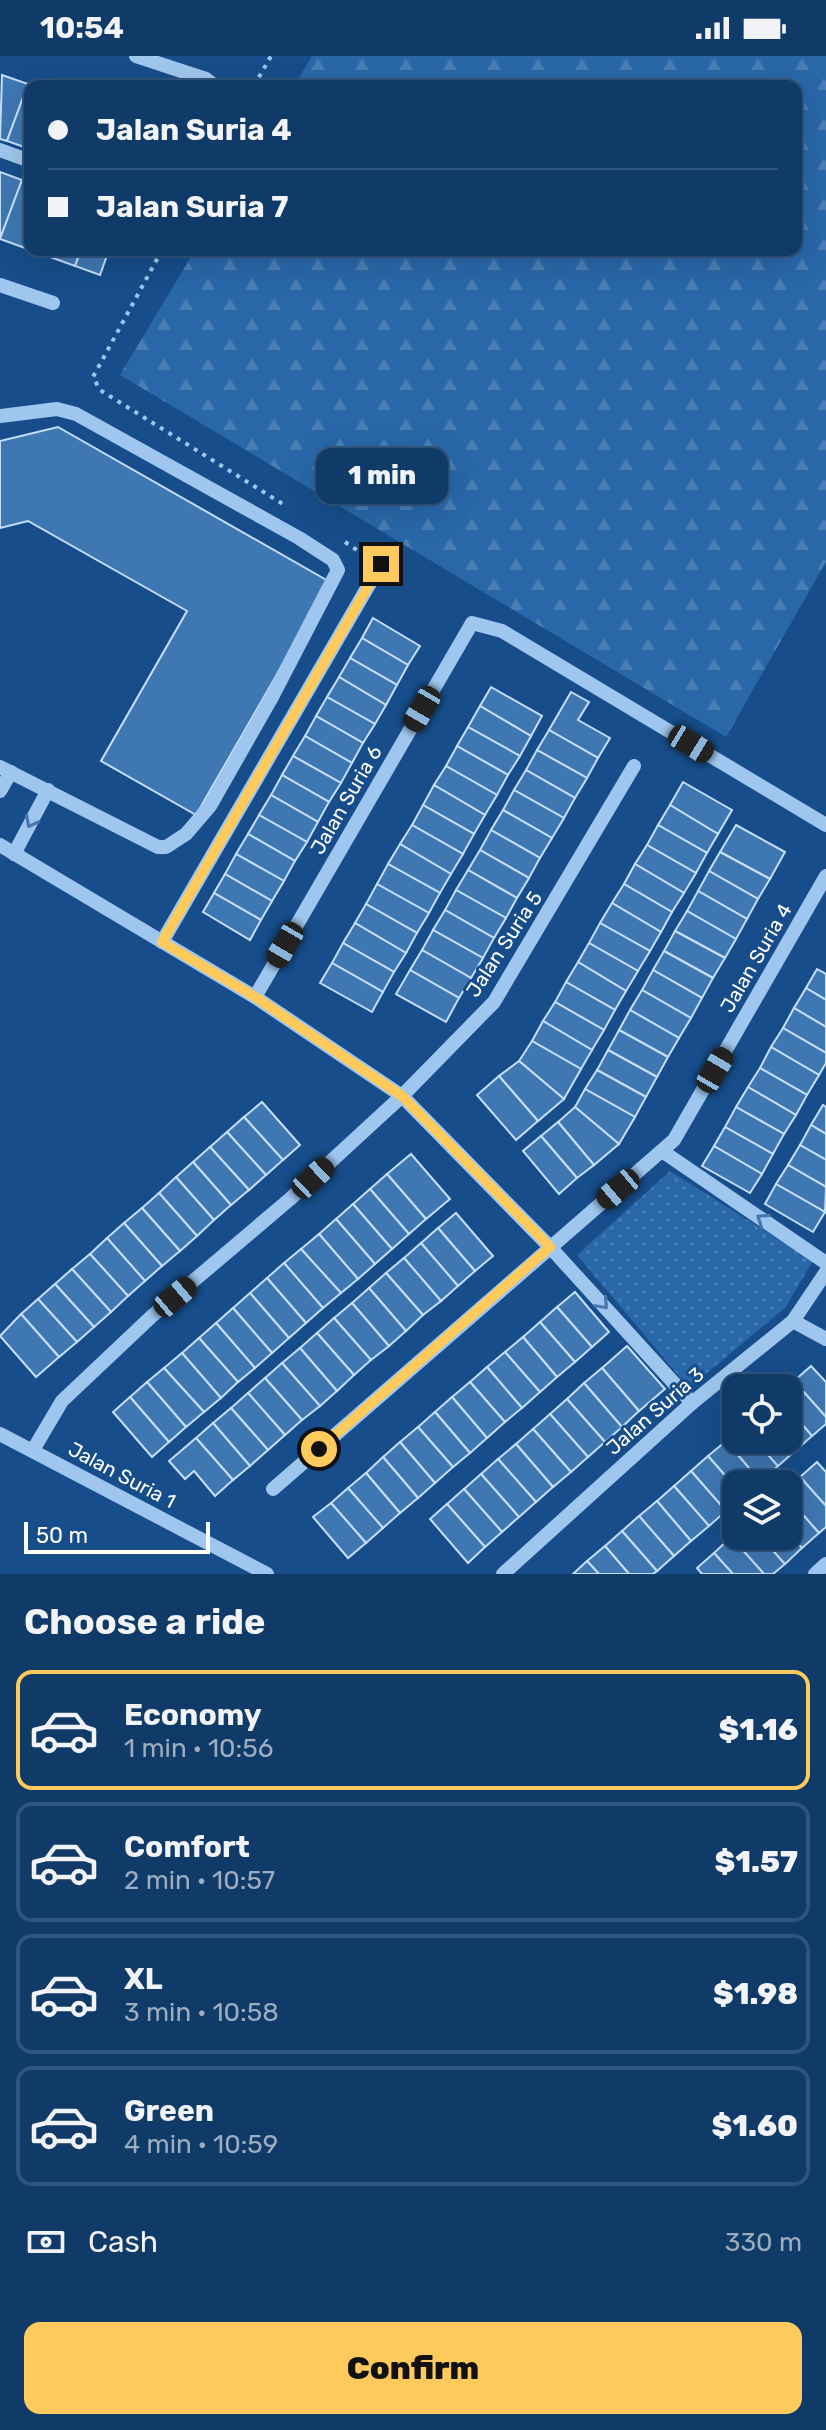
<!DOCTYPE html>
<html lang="en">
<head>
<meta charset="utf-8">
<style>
	:root { --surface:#103a68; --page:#1e4571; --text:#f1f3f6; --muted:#9cadc0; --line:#30547c; --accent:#ffca5c }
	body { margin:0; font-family:Rubik,sans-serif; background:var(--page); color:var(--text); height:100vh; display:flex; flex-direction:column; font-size:30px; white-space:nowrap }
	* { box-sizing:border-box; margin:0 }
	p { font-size:26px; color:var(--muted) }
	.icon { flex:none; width:44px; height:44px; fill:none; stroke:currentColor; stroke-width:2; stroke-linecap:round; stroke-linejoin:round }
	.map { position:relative; height:1518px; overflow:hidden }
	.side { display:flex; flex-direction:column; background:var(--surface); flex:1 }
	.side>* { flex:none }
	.banner { position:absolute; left:24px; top:24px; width:778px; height:176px; border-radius:16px; box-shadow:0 8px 32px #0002,0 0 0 2px var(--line); display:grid; align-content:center; height:176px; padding:0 24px; background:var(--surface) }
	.controls { position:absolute; left:722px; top:1318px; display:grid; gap:16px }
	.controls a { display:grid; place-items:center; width:80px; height:80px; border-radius:16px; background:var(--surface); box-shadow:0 8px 32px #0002,0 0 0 2px var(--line); font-size:40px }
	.scale { position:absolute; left:24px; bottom:20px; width:186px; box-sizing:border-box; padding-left:8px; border:4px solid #fff; border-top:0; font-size:22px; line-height:28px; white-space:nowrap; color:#fff; -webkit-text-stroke:6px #164d8a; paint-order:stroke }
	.end { position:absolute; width:36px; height:36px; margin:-18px; border:10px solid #ffca5c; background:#111; box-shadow:0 0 0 4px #111 }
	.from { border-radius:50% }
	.bubble { position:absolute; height:56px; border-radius:16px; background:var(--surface); box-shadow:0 8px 32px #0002,0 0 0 2px var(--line); font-size:26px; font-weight:800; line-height:56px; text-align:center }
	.car { position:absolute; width:24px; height:48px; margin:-24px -12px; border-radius:10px; box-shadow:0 0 6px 2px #0007; background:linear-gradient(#222 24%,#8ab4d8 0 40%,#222 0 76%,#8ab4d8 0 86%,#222 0) }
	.banner b { display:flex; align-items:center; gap:28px; height:76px; font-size:30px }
	.banner b+b { border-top:2px solid var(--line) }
	.banner i { width:20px; height:20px; background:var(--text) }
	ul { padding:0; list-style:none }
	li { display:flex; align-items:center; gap:24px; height:120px; margin:0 16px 12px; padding:0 8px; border:4px solid var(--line); border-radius:16px }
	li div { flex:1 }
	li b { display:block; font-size:30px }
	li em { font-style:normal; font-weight:800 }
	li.active { border-color:var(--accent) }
	li>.icon { width:72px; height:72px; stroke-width:1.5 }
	h2 { padding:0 24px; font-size:36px; line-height:96px }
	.pay { display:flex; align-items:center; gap:20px; height:88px; padding:0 24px; font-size:30px }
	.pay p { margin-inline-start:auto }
	.cta { display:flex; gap:16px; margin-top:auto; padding:16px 24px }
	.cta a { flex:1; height:92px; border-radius:16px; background:var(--accent); color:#111; font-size:32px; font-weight:800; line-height:92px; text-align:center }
	.status { display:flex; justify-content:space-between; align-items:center; height:56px; padding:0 40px; background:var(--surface); direction:ltr }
	.status svg { height:22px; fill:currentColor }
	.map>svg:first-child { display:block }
	.forest { fill:url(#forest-firs) }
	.park { fill:url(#park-dots) }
	.building { fill:#3f77b2; stroke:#c5dffa; stroke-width:2 }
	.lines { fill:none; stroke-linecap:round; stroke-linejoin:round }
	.path { stroke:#9fc6ee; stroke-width:4; stroke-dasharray:4 6; stroke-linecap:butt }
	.minor { stroke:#9fc6ee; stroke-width:14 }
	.oneway { stroke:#4677ad }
	.route { stroke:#ffca5c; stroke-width:10 }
	.labels { text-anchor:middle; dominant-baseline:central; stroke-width:6; stroke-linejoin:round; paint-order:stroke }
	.street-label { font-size:20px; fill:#fff; stroke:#164d8a }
</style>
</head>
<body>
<div class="status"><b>10:54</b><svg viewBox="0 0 49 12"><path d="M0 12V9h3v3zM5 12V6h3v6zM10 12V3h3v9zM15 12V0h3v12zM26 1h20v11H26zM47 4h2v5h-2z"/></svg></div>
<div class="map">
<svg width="826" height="1518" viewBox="0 0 826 1518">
	<defs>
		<pattern id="forest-firs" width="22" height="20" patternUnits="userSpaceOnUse" patternTransform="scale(2)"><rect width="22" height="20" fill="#2967a8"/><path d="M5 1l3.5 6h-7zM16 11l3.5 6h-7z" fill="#497eb5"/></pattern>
		<pattern id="park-dots" width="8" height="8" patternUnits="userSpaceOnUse" patternTransform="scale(2)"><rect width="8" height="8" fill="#2967a8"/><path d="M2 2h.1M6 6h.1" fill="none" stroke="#497eb5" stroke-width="1.8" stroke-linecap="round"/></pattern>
	</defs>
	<rect width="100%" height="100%" fill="#164d8a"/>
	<polygon class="forest" points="312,0 826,0 826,506 726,681 120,319 195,194 796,194 796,30 294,30"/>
	<polygon class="park" points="670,1115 813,1205 785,1252 689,1332 577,1199"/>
	<g class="building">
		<polygon points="2,19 28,28 7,85 0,83"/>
		<polygon points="28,28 33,30 30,30 30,93 7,85"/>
		<polygon points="0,116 22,124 0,183"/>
		<polygon points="22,124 30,127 30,179 25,192 0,183"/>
		<polygon points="53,194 81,194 75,210 50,201"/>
		<polygon points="81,194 109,194 100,219 75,210"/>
		<polygon points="58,371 330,526 196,759 101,705 187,555 28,465 0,472 0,385"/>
		<polygon points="373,562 420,590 408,609 362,582"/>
		<polygon points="362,582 408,609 397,629 350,602"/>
		<polygon points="350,602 397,629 386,649 339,621"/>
		<polygon points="339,621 386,649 375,668 327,641"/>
		<polygon points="491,631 542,660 531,680 480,650"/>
		<polygon points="571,636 589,646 578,664 610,682 598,702 549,674"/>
		<polygon points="327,641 375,668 363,687 316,660"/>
		<polygon points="480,650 531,680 520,700 468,671"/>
		<polygon points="316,660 363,687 352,707 305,680"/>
		<polygon points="468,671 520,700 508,719 457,690"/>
		<polygon points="549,674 598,702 587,722 537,694"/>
		<polygon points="305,680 352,707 341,727 293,700"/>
		<polygon points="457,690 508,719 497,739 446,710"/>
		<polygon points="537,694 587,722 575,742 526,714"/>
		<polygon points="293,700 341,727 329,746 282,719"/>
		<polygon points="446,710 497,739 485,759 434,729"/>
		<polygon points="526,714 575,742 564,762 514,734"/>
		<polygon points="282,719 329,746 318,766 271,739"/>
		<polygon points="683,726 732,754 718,778 670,749"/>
		<polygon points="434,729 485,759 474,778 423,749"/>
		<polygon points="514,734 564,762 552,782 503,754"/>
		<polygon points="271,739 318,766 307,786 259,759"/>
		<polygon points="423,749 474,778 463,798 412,769"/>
		<polygon points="670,749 718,778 707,797 658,769"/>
		<polygon points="503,754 552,782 540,802 491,774"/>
		<polygon points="259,759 307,786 295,805 248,778"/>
		<polygon points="412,769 463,798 451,818 400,788"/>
		<polygon points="658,769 707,797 696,817 647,789"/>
		<polygon points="736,769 785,796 770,823 720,796"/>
		<polygon points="491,774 540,802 529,822 480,794"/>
		<polygon points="248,778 295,805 284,825 236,798"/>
		<polygon points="400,788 451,818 440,837 388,808"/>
		<polygon points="647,789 696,817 684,837 635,808"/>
		<polygon points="480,794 529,822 517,842 468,814"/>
		<polygon points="720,796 770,823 758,843 709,815"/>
		<polygon points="236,798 284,825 272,845 225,818"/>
		<polygon points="388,808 440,837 429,857 377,828"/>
		<polygon points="635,808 684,837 672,856 624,828"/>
		<polygon points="468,814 517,842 506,862 456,834"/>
		<polygon points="709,815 758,843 747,863 698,835"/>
		<polygon points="225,818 272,845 261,864 214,837"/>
		<polygon points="377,828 429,857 417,877 366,848"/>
		<polygon points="624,828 672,856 661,876 612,847"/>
		<polygon points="456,834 506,862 494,882 445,854"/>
		<polygon points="698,835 747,863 736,883 687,855"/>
		<polygon points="214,837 261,864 250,884 203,856"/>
		<polygon points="612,847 661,876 650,895 600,867"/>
		<polygon points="366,848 417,877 406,897 355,867"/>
		<polygon points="445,854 494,882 483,902 433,874"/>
		<polygon points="687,855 736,883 725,902 675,875"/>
		<polygon points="355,867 406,897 394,916 343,887"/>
		<polygon points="600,867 650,895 638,915 589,887"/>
		<polygon points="433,874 483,902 471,922 422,894"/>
		<polygon points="675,875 725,902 713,922 664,895"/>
		<polygon points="343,887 394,916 383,936 332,907"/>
		<polygon points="589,887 638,915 626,935 578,906"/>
		<polygon points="422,894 471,922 459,942 410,914"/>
		<polygon points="664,895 713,922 702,942 653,914"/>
		<polygon points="578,906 626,935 615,954 566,926"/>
		<polygon points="332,907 383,936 372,956 320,927"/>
		<polygon points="817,913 826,918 826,944 806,932"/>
		<polygon points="410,914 459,942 446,966 396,938"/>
		<polygon points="653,914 702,942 691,962 642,934"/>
		<polygon points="566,926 615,954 604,974 555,946"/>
		<polygon points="806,932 826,944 826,971 794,952"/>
		<polygon points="642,934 691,962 679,982 630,954"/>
		<polygon points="555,946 604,974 592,994 543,965"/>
		<polygon points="794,952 826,971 826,997 783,972"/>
		<polygon points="630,954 679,982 668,1001 619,974"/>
		<polygon points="543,965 592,994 581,1013 532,985"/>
		<polygon points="783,972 826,997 826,1007 819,1019 771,991"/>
		<polygon points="619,974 668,1001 657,1021 608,994"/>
		<polygon points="532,985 581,1013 564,1043 519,1005"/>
		<polygon points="771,991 819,1019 807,1039 760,1012"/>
		<polygon points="608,994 657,1021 646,1041 597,1014"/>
		<polygon points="519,1005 564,1043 538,1065 499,1020"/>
		<polygon points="760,1012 807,1039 796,1059 748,1031"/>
		<polygon points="597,1014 646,1041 635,1061 585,1033"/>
		<polygon points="499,1020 538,1065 516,1084 477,1039"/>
		<polygon points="748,1031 796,1059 784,1078 736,1051"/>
		<polygon points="585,1033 635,1061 619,1088 575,1051"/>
		<polygon points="262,1046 300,1089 283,1104 244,1061"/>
		<polygon points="823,1049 826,1051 826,1078 811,1069"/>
		<polygon points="575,1051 619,1088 594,1109 558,1066"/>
		<polygon points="736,1051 784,1078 773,1098 725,1071"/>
		<polygon points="244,1061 283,1104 266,1119 227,1076"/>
		<polygon points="558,1066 594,1109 577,1122 541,1080"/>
		<polygon points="811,1069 826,1078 826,1104 800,1089"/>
		<polygon points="725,1071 773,1098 762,1118 714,1090"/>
		<polygon points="227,1076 266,1119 249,1134 210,1091"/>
		<polygon points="541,1080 577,1122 559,1138 523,1095"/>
		<polygon points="800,1089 826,1104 826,1131 788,1109"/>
		<polygon points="714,1090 762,1118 750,1137 702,1110"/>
		<polygon points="210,1091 249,1134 231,1149 193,1106"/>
		<polygon points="411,1098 450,1143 426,1163 387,1118"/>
		<polygon points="193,1106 231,1149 214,1164 176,1121"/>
		<polygon points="788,1109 826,1131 825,1156 776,1128"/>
		<polygon points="387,1118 426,1163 409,1178 370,1133"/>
		<polygon points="176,1121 214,1164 197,1180 159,1137"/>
		<polygon points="776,1128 825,1156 813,1176 765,1148"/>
		<polygon points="370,1133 409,1178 392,1193 353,1148"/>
		<polygon points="159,1137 197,1180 180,1195 142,1152"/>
		<polygon points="353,1148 392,1193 375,1208 336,1163"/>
		<polygon points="142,1152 180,1195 162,1210 124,1167"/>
		<polygon points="456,1157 493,1200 475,1215 438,1172"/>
		<polygon points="336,1163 375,1208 358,1223 319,1178"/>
		<polygon points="124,1167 162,1210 145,1225 107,1182"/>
		<polygon points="438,1172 475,1215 458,1230 421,1187"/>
		<polygon points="319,1178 358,1223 341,1237 301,1193"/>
		<polygon points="107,1182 145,1225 128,1240 90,1198"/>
		<polygon points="421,1187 458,1230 441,1245 404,1202"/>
		<polygon points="301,1193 341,1237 323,1252 284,1207"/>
		<polygon points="90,1198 128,1240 111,1256 72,1213"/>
		<polygon points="404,1202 441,1245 423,1259 386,1217"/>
		<polygon points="284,1207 323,1252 306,1267 267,1222"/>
		<polygon points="72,1213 111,1256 94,1271 55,1228"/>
		<polygon points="386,1217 423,1259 406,1275 369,1232"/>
		<polygon points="267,1222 306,1267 289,1282 250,1237"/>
		<polygon points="55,1228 94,1271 77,1286 38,1243"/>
		<polygon points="369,1232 406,1275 389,1290 352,1247"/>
		<polygon points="575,1236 609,1276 592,1291 557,1251"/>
		<polygon points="250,1237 289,1282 272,1297 233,1252"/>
		<polygon points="38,1243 77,1286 59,1301 21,1258"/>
		<polygon points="352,1247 389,1290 371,1304 334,1262"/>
		<polygon points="557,1251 592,1291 575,1306 540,1266"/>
		<polygon points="233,1252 272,1297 255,1312 216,1267"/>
		<polygon points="21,1258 59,1301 36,1321 0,1280"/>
		<polygon points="334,1262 371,1304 354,1319 317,1277"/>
		<polygon points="540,1266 575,1306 557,1321 523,1281"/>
		<polygon points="216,1267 255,1312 238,1326 199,1282"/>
		<polygon points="317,1277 354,1319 337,1335 300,1292"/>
		<polygon points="523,1281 557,1321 540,1336 505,1296"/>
		<polygon points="199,1282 238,1326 221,1342 182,1297"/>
		<polygon points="627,1290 665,1333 639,1355 602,1312"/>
		<polygon points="300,1292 337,1335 320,1350 282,1307"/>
		<polygon points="505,1296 540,1336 522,1352 487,1311"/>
		<polygon points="182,1297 221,1342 204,1356 164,1312"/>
		<polygon points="282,1307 320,1350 302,1364 265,1322"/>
		<polygon points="811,1310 826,1326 826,1361 794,1325"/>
		<polygon points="487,1311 522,1352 505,1366 470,1326"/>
		<polygon points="164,1312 204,1356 186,1371 147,1326"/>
		<polygon points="602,1312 639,1355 622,1371 584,1327"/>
		<polygon points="265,1322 302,1364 285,1379 248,1337"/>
		<polygon points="794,1325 826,1361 826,1368 812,1380 788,1352 786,1332"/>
		<polygon points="147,1326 186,1371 169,1386 130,1341"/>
		<polygon points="470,1326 505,1366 487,1382 452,1341"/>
		<polygon points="584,1327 622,1371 605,1386 567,1343"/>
		<polygon points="248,1337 285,1379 268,1394 231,1352"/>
		<polygon points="130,1341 169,1386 152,1401 113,1356"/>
		<polygon points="452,1341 487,1382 470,1397 435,1356"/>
		<polygon points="567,1343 605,1386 588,1401 550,1358"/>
		<polygon points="231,1352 268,1394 250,1410 213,1367"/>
		<polygon points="788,1352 812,1380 795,1395 785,1384"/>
		<polygon points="435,1356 470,1397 453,1411 418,1371"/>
		<polygon points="550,1358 588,1401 571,1416 533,1373"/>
		<polygon points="213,1367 250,1410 233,1424 196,1382"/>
		<polygon points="418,1371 453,1411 435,1427 400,1386"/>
		<polygon points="533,1373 571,1416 553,1431 516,1388"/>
		<polygon points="736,1376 736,1384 755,1384 778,1410 760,1425 726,1385"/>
		<polygon points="196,1382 233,1424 215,1440 194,1415 185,1423 169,1405"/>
		<polygon points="755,1384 785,1384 795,1395 778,1410"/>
		<polygon points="726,1385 760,1425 756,1428 736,1428 736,1432 708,1400"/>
		<polygon points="400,1386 435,1427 418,1442 383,1401"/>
		<polygon points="516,1388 553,1431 536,1446 498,1403"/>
		<polygon points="708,1400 736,1432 736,1446 726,1455 691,1415"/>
		<polygon points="383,1401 418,1442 400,1457 366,1417"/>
		<polygon points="498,1403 536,1446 519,1461 481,1418"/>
		<polygon points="817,1406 826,1416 826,1450 800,1421"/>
		<polygon points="691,1415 726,1455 709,1470 674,1430"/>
		<polygon points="366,1417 400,1457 383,1472 348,1432"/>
		<polygon points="481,1418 519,1461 502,1476 464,1433"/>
		<polygon points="800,1421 826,1450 826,1471 819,1477 788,1442 788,1431"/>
		<polygon points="674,1430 709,1470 691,1485 657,1445"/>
		<polygon points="348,1432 383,1472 366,1487 331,1447"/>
		<polygon points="464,1433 502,1476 485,1491 447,1448"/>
		<polygon points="788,1442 819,1477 802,1492 788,1477"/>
		<polygon points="657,1445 691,1485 674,1500 639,1460"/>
		<polygon points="331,1447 366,1487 348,1502 313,1461"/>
		<polygon points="447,1448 485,1491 468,1507 430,1463"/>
		<polygon points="639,1460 674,1500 657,1515 622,1475"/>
		<polygon points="622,1475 657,1515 653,1518 629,1518 605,1490"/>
		<polygon points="736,1477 736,1480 760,1480 785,1508 773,1518 764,1518 731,1481"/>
		<polygon points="788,1477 802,1492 785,1508 760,1480 788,1480"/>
		<polygon points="731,1481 764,1518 733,1518 714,1497"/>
		<polygon points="605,1490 629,1518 599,1518 587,1505"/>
		<polygon points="714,1497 733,1518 702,1518 697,1512"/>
		<polygon points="587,1505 599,1518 573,1518"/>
	</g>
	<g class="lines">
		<g class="path">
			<polyline points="254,30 271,0"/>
			<polyline points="162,194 93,321 100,334 286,450"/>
			<polyline points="345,486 360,496"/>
		</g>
		<g class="minor">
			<polyline points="136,0 206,23 215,30"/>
			<polyline points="0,94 30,105"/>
			<polyline points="0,229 53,247"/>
			<polyline points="0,360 57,353 76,358 299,482 333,504 338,514 272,641 210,750 186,778 166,791 158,791 0,711"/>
			<polyline points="0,735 11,716"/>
			<polyline points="0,789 255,941 402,1040 550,1191 692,1347"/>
			<polyline points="14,798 48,734"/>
			<polyline points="162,886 381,508"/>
			<polyline points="255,941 472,567 502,575 826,769"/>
			<polyline points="662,1095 826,1207"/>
			<polyline points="793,1265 826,1283"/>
			<polyline points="0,1378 267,1518"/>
			<polyline points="33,1394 62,1345 152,1260 290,1143 402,1040 494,946 634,710"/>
			<polyline points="273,1433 674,1084 826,820"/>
			<polyline points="503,1518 692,1347 793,1265 826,1216"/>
			<polyline points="815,1518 826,1508"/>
		</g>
	</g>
	<defs><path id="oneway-chevron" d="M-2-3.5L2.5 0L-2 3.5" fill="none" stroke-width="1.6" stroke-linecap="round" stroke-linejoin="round" transform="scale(2)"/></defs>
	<g class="oneway">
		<use href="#oneway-chevron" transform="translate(31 766) rotate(117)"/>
		<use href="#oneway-chevron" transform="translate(762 1163) rotate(-146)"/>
		<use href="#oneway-chevron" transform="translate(603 1248) rotate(48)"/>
	</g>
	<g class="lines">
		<polyline class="route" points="319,1393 550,1191 402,1040 255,941 162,886 381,508"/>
	</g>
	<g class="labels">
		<g class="street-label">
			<text transform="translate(346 744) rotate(-60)">Jalan Suria 6</text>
			<text transform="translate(504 888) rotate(-57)">Jalan Suria 5</text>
			<text transform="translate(756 902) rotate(-60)">Jalan Suria 4</text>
			<text transform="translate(655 1355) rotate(-41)">Jalan Suria 3</text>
			<text transform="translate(122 1419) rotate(28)">Jalan Suria 1</text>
		</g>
	</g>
</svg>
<div class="controls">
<a><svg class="icon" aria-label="locate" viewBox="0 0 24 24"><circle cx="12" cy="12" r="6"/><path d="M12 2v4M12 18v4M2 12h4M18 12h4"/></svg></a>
<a><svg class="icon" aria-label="layers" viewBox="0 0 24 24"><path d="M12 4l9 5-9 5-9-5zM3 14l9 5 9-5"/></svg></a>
</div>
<div class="scale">50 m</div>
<i class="end from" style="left:319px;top:1393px"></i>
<i class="end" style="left:381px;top:508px"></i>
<div class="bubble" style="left:316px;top:392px;width:132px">1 min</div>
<i class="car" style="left:422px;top:653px;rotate:210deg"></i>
<i class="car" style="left:691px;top:688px;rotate:121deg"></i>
<i class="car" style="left:285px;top:889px;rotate:210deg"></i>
<i class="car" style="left:715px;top:1014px;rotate:30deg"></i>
<i class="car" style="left:313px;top:1122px;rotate:47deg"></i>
<i class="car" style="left:618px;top:1133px;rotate:230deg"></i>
<i class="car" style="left:175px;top:1241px;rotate:50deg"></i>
<div class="banner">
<b><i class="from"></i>Jalan Suria 4</b>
<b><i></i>Jalan Suria 7</b>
</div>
</div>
<section class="side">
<h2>Choose a ride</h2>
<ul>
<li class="active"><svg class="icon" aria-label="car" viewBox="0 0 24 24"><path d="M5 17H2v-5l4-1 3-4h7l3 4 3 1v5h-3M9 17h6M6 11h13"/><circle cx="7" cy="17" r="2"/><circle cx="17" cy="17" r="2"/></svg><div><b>Economy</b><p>1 min · 10:56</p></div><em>$1.16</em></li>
<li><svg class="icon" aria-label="car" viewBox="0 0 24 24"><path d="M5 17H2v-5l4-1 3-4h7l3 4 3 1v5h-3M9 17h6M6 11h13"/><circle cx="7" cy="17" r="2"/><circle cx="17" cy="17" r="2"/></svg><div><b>Comfort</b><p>2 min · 10:57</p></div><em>$1.57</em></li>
<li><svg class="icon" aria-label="car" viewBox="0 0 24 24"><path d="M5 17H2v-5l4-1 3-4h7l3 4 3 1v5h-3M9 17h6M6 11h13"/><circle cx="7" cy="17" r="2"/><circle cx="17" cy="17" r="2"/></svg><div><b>XL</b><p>3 min · 10:58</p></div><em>$1.98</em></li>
<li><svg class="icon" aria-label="car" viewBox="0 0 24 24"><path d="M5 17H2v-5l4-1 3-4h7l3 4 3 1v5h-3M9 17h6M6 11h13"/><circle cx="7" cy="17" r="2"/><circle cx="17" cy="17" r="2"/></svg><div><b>Green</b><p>4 min · 10:59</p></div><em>$1.60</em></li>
</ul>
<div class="pay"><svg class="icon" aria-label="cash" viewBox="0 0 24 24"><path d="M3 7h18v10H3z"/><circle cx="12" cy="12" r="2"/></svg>Cash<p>330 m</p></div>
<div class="cta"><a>Confirm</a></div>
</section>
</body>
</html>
